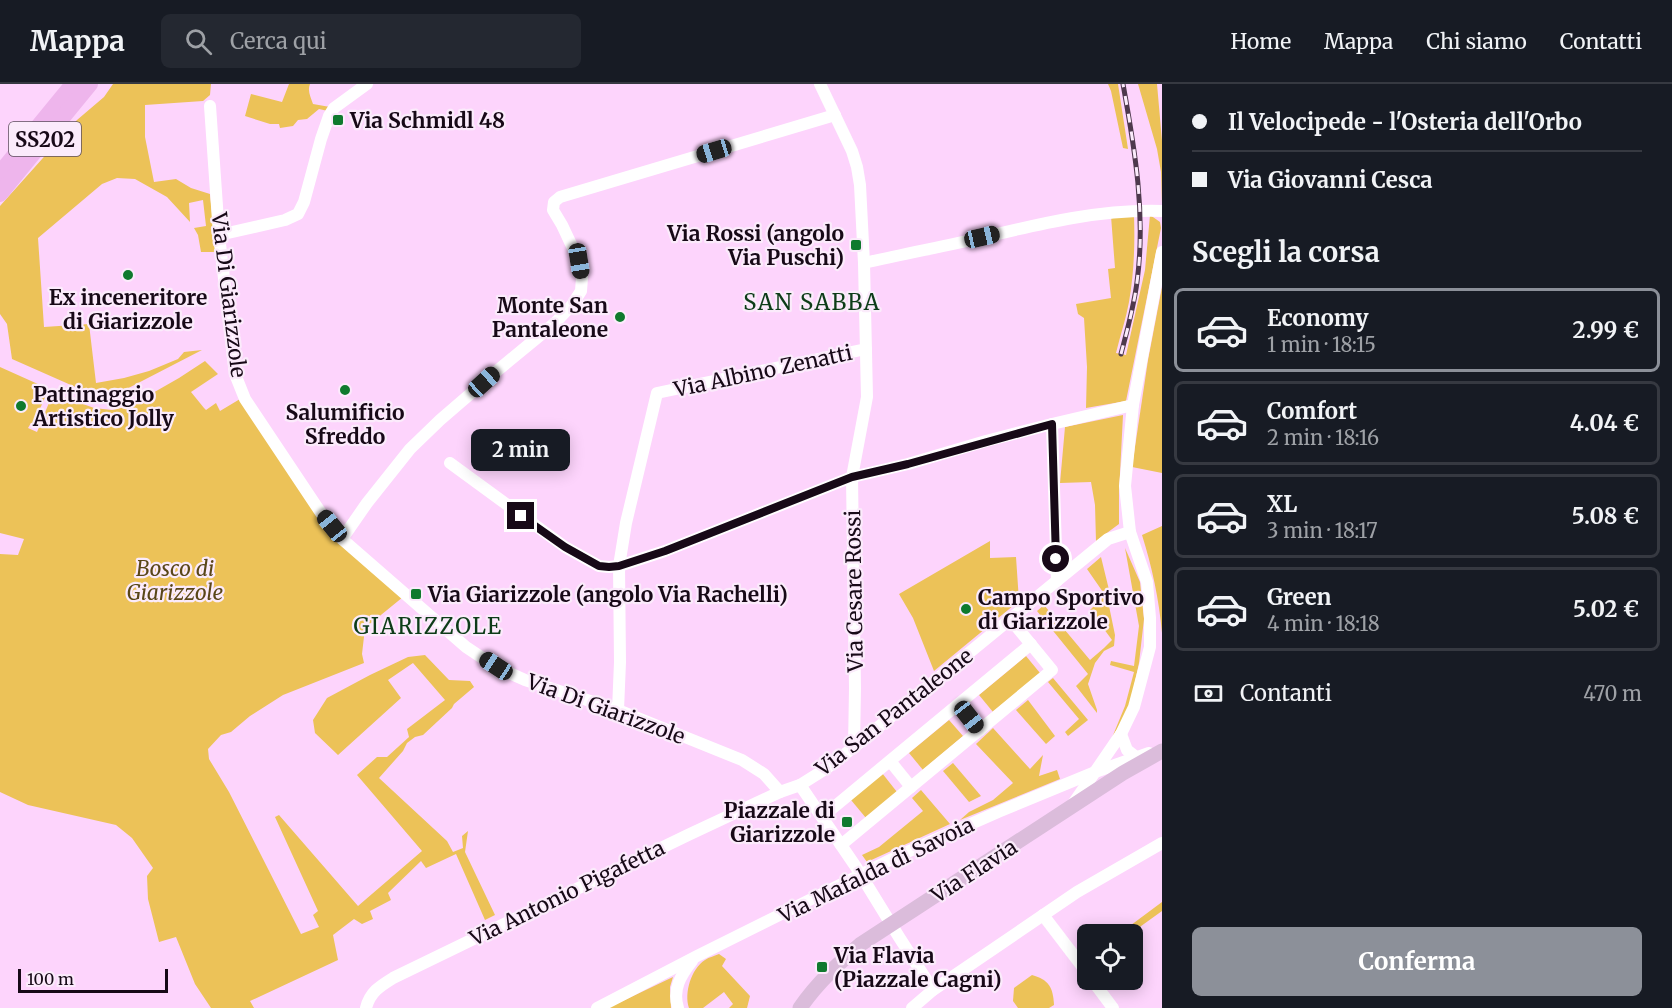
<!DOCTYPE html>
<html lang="it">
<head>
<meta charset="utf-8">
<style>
	:root { --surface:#171b24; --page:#242831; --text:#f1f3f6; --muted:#9ea1a6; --line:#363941; --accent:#8c9099 }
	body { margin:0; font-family:Merriweather,serif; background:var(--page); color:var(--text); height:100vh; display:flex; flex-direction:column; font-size:22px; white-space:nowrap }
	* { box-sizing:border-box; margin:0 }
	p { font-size:20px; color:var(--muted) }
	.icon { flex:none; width:33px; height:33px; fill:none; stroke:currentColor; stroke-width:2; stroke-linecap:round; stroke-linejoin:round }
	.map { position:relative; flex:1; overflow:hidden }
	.drawer { display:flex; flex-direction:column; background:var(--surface); width:510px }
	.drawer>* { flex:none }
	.hud { display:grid; align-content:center; height:132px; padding:0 30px; background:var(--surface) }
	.fabs { position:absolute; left:1077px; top:840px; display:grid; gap:12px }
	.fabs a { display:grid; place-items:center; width:66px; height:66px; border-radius:9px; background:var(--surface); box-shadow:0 3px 15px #0003; font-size:30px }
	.scale { position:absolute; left:18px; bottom:15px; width:150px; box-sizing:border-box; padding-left:6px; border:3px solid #170917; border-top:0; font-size:16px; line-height:21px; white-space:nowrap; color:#170917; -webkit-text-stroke:4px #fbebfb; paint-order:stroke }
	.end { position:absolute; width:27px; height:27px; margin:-14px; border:8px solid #170917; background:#fff; box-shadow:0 0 0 3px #fff }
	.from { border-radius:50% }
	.bubble { position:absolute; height:42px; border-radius:9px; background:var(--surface); box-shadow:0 3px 15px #0003; font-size:20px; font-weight:700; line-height:42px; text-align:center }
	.car { position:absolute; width:18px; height:36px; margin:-18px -9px; border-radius:8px; box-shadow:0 0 4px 2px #0007; background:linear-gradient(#222 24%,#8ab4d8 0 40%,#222 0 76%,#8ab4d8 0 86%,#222 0) }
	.hud b { display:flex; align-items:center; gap:21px; height:57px; font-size:22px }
	.hud b+b { border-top:2px solid var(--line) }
	.hud i { width:15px; height:15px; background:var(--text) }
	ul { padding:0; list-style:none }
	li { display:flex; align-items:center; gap:18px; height:84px; margin:0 12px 9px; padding:0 18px; border:3px solid var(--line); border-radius:9px }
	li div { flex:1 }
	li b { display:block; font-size:22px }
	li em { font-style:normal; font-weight:700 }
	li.selected { border-color:var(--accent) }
	li>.icon { width:54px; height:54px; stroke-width:1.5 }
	h2 { padding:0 30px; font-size:27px; line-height:72px }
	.pay { display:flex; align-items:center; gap:15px; height:66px; padding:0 30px; font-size:22px }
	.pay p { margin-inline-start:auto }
	.primary-button { display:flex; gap:12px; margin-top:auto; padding:12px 30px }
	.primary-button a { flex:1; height:69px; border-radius:9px; background:var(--accent); color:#fff; font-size:24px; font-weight:700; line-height:69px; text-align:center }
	header { display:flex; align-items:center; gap:36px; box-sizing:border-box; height:84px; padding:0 30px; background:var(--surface); border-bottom:2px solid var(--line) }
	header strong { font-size:28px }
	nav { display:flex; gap:33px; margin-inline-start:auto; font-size:21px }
	.search { width:420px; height:54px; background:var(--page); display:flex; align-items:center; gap:15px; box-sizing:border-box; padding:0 21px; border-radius:9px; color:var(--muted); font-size:22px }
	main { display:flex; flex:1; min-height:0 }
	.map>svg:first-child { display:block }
	.green { fill:#ecc258 }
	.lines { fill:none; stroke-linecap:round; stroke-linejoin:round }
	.minor { stroke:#fff; stroke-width:12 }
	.major { stroke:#dbbcdb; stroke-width:15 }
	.highway { stroke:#eeb5ec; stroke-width:16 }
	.rail-casing { stroke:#4e394d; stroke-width:5 }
	.rail { stroke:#fbebfb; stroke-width:3; stroke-dasharray:9; stroke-linecap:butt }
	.route { stroke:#170917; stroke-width:8 }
	.poi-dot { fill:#0f7a2e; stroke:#fbebfb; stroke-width:2 }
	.labels { text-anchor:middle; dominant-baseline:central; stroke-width:4.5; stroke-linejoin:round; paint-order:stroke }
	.shield { fill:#fbebfb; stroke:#5b4d5b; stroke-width:1.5 }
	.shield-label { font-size:20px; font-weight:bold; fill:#170917 }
	.poi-label { font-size:21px; font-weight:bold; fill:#170917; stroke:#fbebfb; text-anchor:start }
	.street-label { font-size:21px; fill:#170917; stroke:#fbebfb }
	.park-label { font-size:21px; font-style:italic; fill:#594618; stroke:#fbebfb }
	.neighbourhood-label { font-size:22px; letter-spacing:1.5px; fill:#0d3c18; stroke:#fbebfb }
</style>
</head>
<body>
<header>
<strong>Mappa</strong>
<div class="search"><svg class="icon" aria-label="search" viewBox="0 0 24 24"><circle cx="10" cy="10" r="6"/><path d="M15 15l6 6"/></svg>Cerca qui</div>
<nav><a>Home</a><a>Mappa</a><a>Chi siamo</a><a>Contatti</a></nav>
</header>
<main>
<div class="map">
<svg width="1162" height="924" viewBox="0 0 1162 924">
	<rect width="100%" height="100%" fill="#fdd4fc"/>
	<g class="green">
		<polygon points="113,0 211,0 210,11 203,17 145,21 145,53 154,98 176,95 191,104 210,110 216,168 201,168 198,151 194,144 206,142 203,116 189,119 190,138 167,113 135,95 117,94 102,100 38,154 44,243 89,240 96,299 124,294 149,287 178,275 184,268 202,266 113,312 98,313 12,275 7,240 0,230 0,122 77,36 104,13"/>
		<path d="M289 0H310C307 7 311 14 313 20L330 23 328 27 319 25 307 35 298 36 293 42 280 44 279 40H270L245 32 251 10 282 18Z"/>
		<polygon points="1108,0 1118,0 1128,65 1123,64 1111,7"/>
		<polygon points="1138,0 1157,0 1162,57 1162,120 1161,88 1157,65"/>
		<path d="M1150 131 1160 138 1161 144 1126 317 1086 324 1087 283 1084 234 1078 230 1076 220 1111 214 1108 185 1115 184 1111 132H1134C1135 161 1134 189 1129 218 1126 235 1120 252 1116 269L1126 271 1145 186Z"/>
		<polygon points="1162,203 1162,389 1132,383 1148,276"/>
		<polygon points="205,277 218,290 191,308 204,324 206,326 216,319 220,327 240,315 339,459 403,513 365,544 362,570 364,579 283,611 250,632 231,648 221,651 208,665 209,675 229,708 301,850 319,843 313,831 318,827 275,733 279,731 358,822 422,767 357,691 377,673 387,673 409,653 407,645 445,616 413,579 388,596 401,614 338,671 315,649 313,636 327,614 370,591 408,573 425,571 449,596 470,597 474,603 454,620 452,624 423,651 415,653 407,659 403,667 379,694 447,757 453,768 463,764 462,752 468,747 465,768 495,831 485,836 456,770 426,784 421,777 388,809 391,816 370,827 373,835 362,840 354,835 333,851 338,876 250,917 254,924 211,924 195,900 176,853 159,858 148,815 147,792 153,784 132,754 116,741 28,721 0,708 0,470 18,471 24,455 0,449 0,283 49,305 33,340 31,339 28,344 37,348 53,309 94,324 112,326 130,322 179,294"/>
		<polygon points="1123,331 1119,409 1119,440 1096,457 1095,421 1091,398 1060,399 1065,343"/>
		<path d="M1162 442V549C1159 515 1152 483 1142 451Z"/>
		<polygon points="990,457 990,474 1016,473 1019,517 934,587 913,534 899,510"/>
		<polygon points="1125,464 1140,498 1144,535 1139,579 1130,621 1109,661 1125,622 1134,588 1110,581 1111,577 1134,582 1139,542"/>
		<polygon points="1101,473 1111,514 1109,522 1115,551 1114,562 1104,567 1095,579 1088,600 1097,626 1097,629 1076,602 1088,590 1037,527 1044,521 1090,576 1104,564 1112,556 1090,526 1105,511 1087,485"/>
		<polygon points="1026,572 1040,589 993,628 979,611"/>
		<polygon points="1053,594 1088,636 1068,652 1065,648 1079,635 1048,598"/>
		<polygon points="1028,616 1055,652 1046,660 1016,626"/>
		<polygon points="949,636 963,652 923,686 909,669"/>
		<polygon points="993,644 1030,685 1043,671 1039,692 1057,686 1060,695 960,736 969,728 993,716 1013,699 976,660"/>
		<polygon points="953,679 981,712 969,718 943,687"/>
		<polygon points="882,689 897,708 866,734 851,716"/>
		<polygon points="921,706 950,740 867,778 862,771 879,763 923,727 912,714"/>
		<polygon points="1162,818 1162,827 1130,850 1104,850 1113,844 1119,850"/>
		<path d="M719 870 726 875 722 882 750 912 747 924H729L733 920 724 908 703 924H689C684 909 691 885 705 876 709 873 715 872 719 870Z"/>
		<path d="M1032 891C1049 896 1053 903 1054 921L1049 924H1018L1013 917 1014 904Z"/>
		<polygon points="673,893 670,903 671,924 608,924"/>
	</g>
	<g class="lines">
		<g class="minor">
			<polyline points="820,0 852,67 857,83 860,101 864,179 867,313 852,393 855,604 854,663"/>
			<polyline points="210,22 219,151 235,290 245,315 321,429 342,455 466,563 496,583 525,596 618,626 742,676 764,690 780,708 800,701 856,783 899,853 933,906"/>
			<polyline points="219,151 285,136 298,130 304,118 321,55 329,32 334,24 367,0"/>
			<path d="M864 179C904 170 945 162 985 153 1043 139 1102 125 1162 127"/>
			<polyline points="1052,340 1057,497"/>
			<polyline points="450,379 565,463 599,482 609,483 619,482 665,467 852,393 908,380 986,357 1052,340 1133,321"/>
			<polyline points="342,455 367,419 410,365 440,336 498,286 555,239 572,221 581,207 582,194 579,177 562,141 553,126 554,118 560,113 835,31"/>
			<polyline points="959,620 980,646"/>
			<polyline points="618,626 620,578 619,482 626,439 657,309 866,265"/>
			<polyline points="1121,650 1127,666 1136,673"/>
			<polyline points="890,677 911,703"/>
			<polyline points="800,701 827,684 854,663 1108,455 1130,448"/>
			<polyline points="1073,720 1121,650 1134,623 1150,563 1150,534 1147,498 1130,448 1125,402 1133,321 1162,168"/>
			<polyline points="822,733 1031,560"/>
			<polyline points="841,761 1052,586 1011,536"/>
			<polyline points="1043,831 1088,890"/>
			<polyline points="1092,896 1113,924"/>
			<path d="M366 924C370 908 380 902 393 894L688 751 780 708"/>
			<polyline points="597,924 697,872 898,772 998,728 1095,688 1149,669"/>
			<path d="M678 924C672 905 681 891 692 877"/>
			<polyline points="912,924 933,906 1077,808 1162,759"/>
		</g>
		<path class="major" d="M800 924C817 899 839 879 861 860L1123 689 1162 667"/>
		<g class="highway">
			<polyline points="0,89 73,0"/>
			<polyline points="0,110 90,0"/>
		</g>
		<defs>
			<path id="rail" d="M1121 270C1127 247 1134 222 1137 198 1146 131 1135 66 1123 0"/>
		</defs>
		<use href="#rail" class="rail-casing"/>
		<use href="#rail" class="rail"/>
	</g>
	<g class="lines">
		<polyline class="route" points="521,432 565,463 599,482 609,483 619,482 665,467 852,393 908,380 1052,340 1056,475"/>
	</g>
	<g class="poi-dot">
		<rect x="332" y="30" width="12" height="12" rx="3"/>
		<rect x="850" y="155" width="12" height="12" rx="3"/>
		<circle cx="128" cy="191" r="6"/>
		<circle cx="620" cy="233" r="6"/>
		<circle cx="345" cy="306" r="6"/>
		<circle cx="21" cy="322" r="6"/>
		<rect x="410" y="504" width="12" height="12" rx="3"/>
		<circle cx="966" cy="525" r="6"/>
		<rect x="841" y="732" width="12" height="12" rx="3"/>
		<rect x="816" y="877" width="12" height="12" rx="3"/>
	</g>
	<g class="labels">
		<rect class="shield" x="9" y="38" width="72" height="34" rx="4.5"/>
		<g class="shield-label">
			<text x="45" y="55">SS202</text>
		</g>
		<g class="poi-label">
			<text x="350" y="36">Via Schmidl 48</text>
			<text x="844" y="149" text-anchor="end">Via Rossi (angolo<tspan x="844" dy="24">Via Puschi)</tspan></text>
			<text x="128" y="213" text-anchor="middle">Ex inceneritore<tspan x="128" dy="24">di Giarizzole</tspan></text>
			<text x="608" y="221" text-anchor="end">Monte San<tspan x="608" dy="24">Pantaleone</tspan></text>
			<text x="33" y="310">Pattinaggio<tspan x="33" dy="24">Artistico Jolly</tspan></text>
			<text x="345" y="328" text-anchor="middle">Salumificio<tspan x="345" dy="24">Sfreddo</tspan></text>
			<text x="428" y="510">Via Giarizzole (angolo Via Rachelli)</text>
			<text x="978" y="513">Campo Sportivo<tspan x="978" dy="24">di Giarizzole</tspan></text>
			<text x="835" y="726" text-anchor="end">Piazzale di<tspan x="835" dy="24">Giarizzole</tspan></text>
			<text x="834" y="871">Via Flavia<tspan x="834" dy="24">(Piazzale Cagni)</tspan></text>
		</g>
		<g class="street-label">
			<text transform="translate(229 211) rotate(83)">Via Di Giarizzole</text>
			<text transform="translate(763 287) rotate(-12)">Via Albino Zenatti</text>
			<text transform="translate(854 507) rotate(-91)">Via Cesare Rossi</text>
			<text transform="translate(606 625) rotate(20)">Via Di Giarizzole</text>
			<text transform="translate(894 628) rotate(-38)">Via San Pantaleone</text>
			<text transform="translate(876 786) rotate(-26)">Via Mafalda di Savoia</text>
			<text transform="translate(974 787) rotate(-33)">Via Flavia</text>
			<text transform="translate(567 809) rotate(-26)">Via Antonio Pigafetta</text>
		</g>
		<g class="park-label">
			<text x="175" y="484">Bosco di<tspan x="175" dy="24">Giarizzole</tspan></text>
		</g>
		<g class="neighbourhood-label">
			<text x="812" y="218">SAN SABBA</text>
			<text x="428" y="542">GIARIZZOLE</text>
		</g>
	</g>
</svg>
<div class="fabs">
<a><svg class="icon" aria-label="locate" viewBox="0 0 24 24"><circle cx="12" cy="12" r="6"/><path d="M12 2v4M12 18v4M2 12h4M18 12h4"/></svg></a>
</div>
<div class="scale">100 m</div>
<i class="end from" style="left:1056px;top:475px"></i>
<i class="end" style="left:521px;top:432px"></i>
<div class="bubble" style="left:471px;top:345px;width:99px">2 min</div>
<i class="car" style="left:714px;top:67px;rotate:253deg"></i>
<i class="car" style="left:982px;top:153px;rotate:77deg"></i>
<i class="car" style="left:579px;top:177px;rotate:171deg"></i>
<i class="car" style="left:484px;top:298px;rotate:48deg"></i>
<i class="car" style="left:332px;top:442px;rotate:321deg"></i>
<i class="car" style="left:496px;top:582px;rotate:303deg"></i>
<i class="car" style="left:969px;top:633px;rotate:142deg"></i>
</div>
<section class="drawer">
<div class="hud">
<b><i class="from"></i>Il Velocipede - l'Osteria dell'Orbo</b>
<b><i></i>Via Giovanni Cesca</b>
</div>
<h2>Scegli la corsa</h2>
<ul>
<li class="selected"><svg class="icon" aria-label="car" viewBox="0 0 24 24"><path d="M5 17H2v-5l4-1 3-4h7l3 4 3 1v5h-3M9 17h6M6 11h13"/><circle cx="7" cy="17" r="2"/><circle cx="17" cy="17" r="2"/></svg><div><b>Economy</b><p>1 min · 18:15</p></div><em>2.99 €</em></li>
<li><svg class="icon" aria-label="car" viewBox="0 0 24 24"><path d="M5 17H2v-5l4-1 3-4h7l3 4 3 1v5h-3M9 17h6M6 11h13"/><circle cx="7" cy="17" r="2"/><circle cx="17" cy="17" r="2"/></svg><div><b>Comfort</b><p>2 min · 18:16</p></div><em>4.04 €</em></li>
<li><svg class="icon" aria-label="car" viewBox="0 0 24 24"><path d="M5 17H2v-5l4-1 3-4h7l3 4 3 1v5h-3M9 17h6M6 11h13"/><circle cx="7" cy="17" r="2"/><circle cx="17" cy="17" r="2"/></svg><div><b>XL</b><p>3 min · 18:17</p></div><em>5.08 €</em></li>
<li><svg class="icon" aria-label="car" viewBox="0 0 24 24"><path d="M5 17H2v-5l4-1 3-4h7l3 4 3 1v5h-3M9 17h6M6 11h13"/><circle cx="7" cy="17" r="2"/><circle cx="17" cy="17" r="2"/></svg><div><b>Green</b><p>4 min · 18:18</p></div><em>5.02 €</em></li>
</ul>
<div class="pay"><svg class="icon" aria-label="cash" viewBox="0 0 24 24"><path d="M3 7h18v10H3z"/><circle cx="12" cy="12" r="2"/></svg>Contanti<p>470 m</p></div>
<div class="primary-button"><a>Conferma</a></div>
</section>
</main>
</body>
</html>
